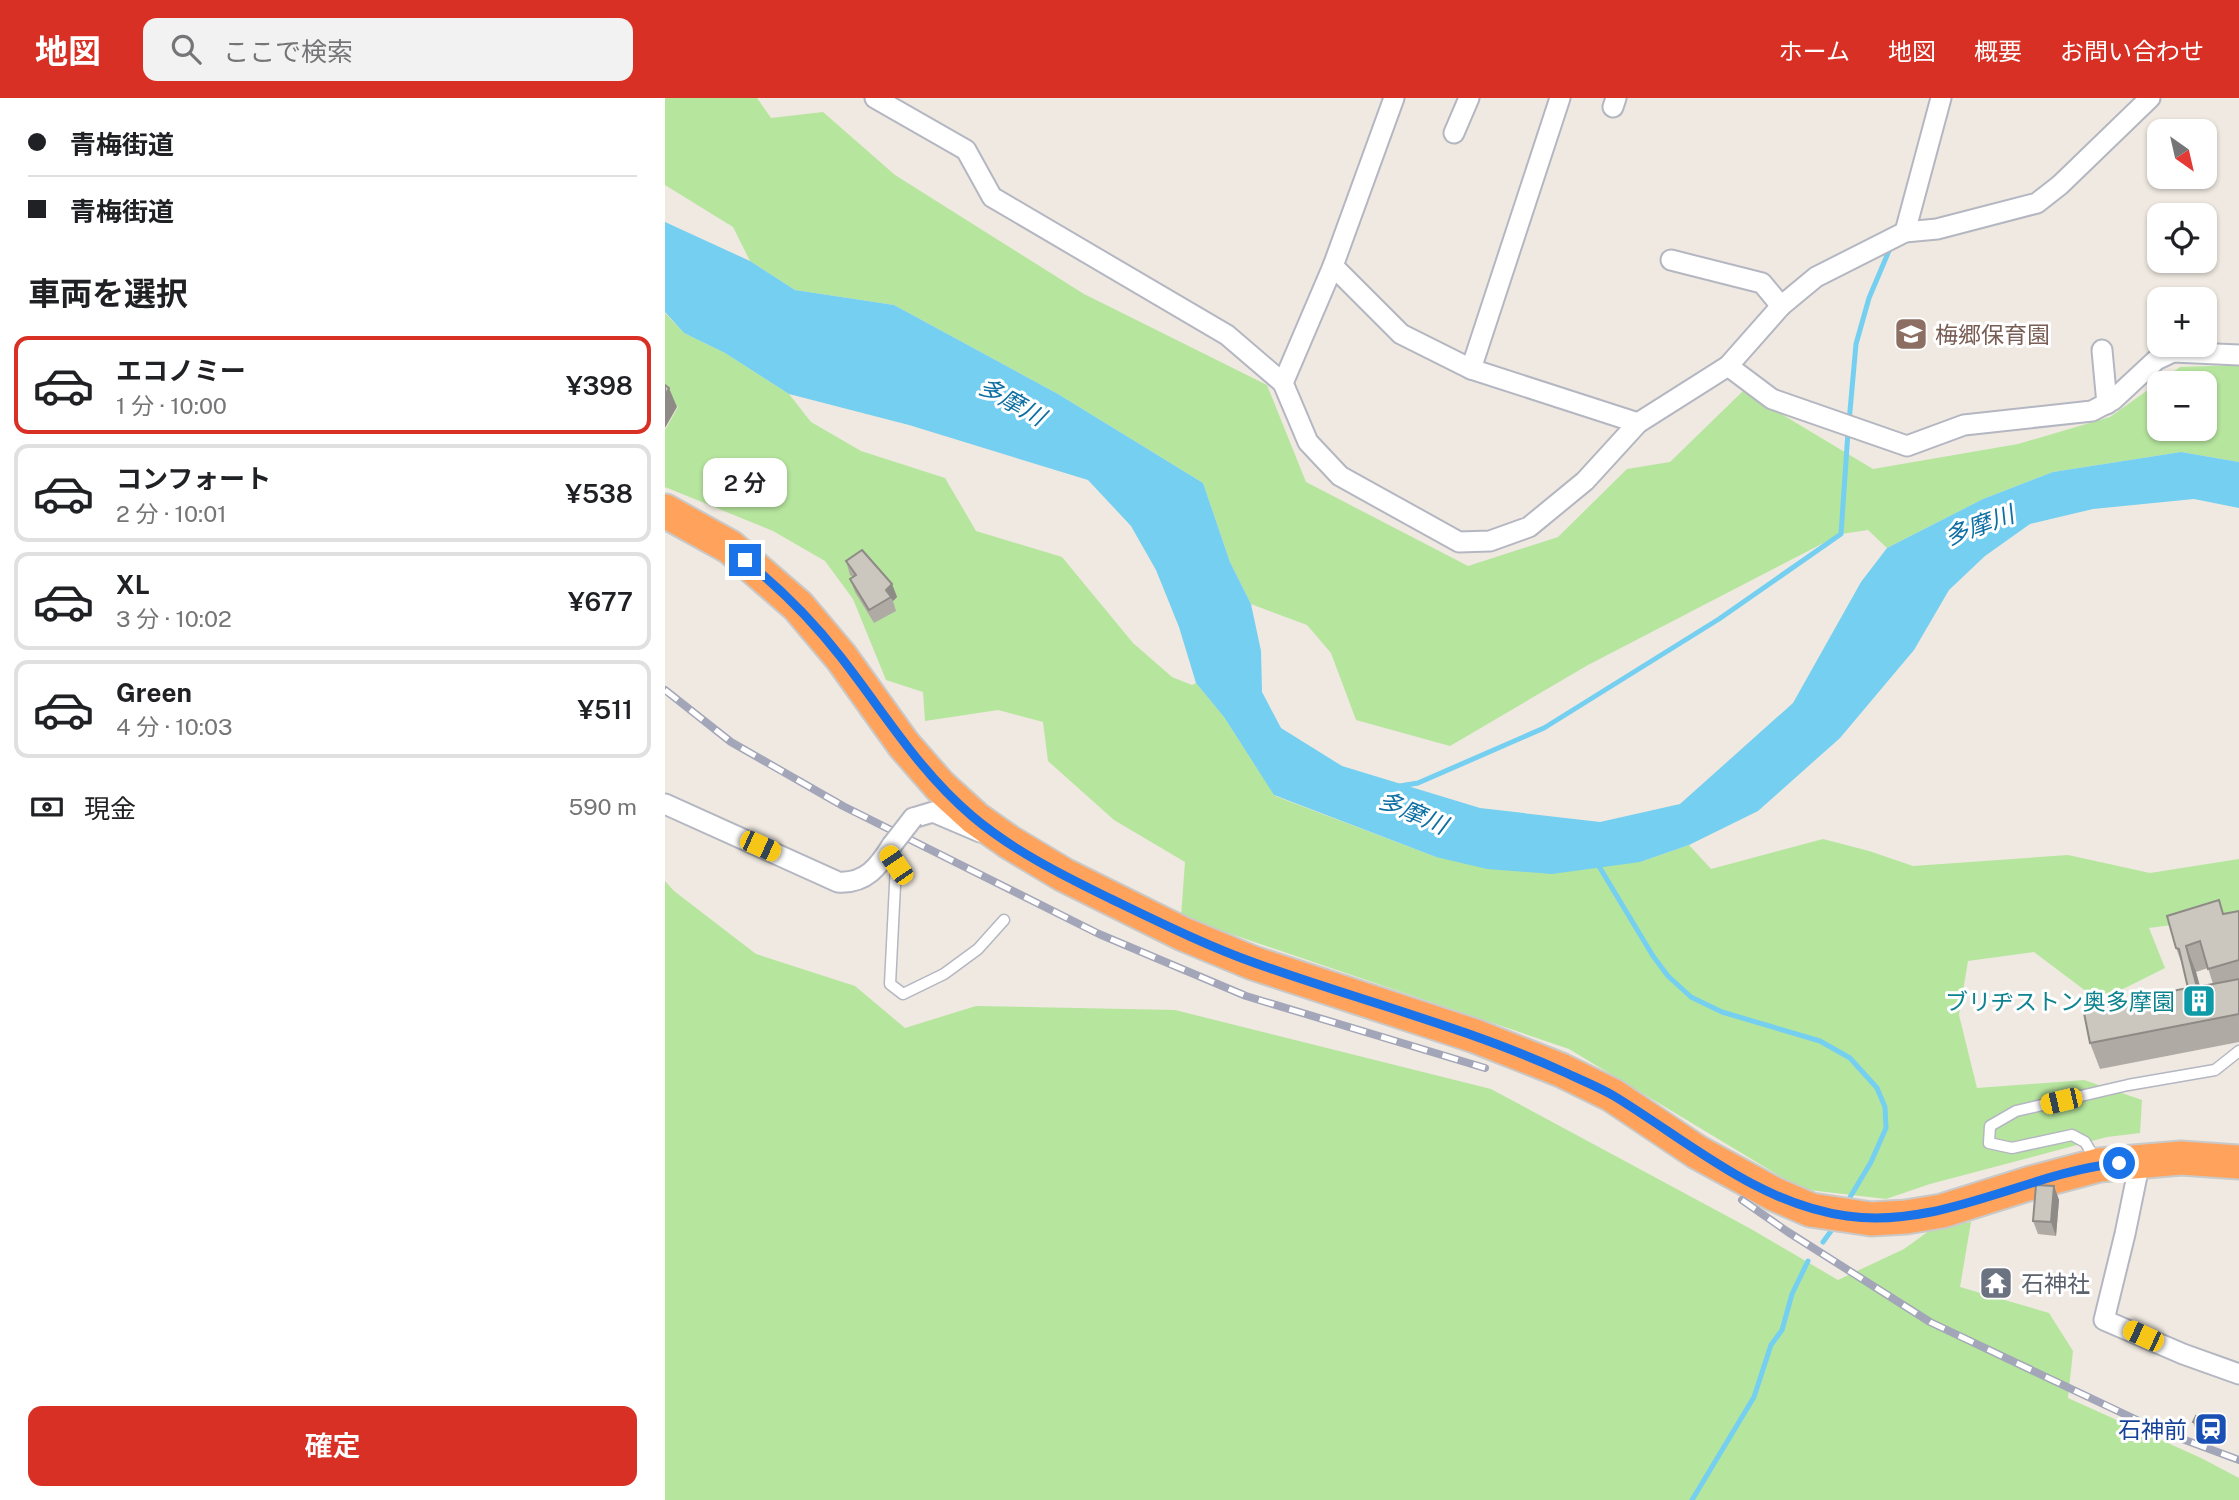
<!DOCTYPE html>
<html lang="ja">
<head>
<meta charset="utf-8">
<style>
	:root { --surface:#fff; --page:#f2f2f2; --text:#202124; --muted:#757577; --line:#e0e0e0; --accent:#d93025 }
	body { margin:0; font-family:"Public Sans","Noto Sans JP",sans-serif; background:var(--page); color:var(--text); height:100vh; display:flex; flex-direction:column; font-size:26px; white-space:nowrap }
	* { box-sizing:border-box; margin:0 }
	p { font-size:23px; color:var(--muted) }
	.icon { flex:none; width:38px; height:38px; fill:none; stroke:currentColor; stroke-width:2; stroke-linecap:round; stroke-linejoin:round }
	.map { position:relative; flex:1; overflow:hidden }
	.panel { display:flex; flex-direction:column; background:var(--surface); width:665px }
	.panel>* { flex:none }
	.banner { display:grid; align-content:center; height:154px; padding:0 28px; background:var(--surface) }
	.needle { width:46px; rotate:146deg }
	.controls { position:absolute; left:1482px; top:21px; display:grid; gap:14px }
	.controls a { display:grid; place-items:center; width:70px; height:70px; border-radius:14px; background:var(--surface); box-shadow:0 2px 5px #0004; font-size:35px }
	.end { position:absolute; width:32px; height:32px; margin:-16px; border:9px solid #1a73e8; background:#fff; box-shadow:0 0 0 4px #fff }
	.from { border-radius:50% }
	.bubble { position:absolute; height:49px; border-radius:14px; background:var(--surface); box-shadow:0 2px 5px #0004; font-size:23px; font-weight:600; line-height:49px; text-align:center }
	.car { position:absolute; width:21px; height:42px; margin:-21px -10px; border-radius:9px; box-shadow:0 0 5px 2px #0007; background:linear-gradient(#f5c518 24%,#345 0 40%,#f5c518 0 76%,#345 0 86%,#f5c518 0) }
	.banner b { display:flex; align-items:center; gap:24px; height:66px; font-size:26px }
	.banner b+b { border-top:2px solid var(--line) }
	.banner i { width:18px; height:18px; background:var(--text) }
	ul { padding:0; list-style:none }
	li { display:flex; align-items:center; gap:21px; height:98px; margin:0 14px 10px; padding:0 14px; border:4px solid var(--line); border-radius:14px }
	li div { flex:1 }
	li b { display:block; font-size:26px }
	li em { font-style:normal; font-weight:600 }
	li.active { border-color:var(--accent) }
	li>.icon { width:63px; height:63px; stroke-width:1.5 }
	h2 { padding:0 28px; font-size:32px; line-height:84px }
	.pay { display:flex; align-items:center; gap:18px; height:77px; padding:0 28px; font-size:26px }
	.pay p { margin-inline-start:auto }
	.primary-button { display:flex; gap:14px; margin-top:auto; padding:14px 28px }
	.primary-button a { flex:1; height:80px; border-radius:14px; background:var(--accent); color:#fff; font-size:28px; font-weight:600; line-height:80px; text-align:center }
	header { display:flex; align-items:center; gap:42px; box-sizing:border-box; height:98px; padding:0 35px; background:var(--accent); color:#fff }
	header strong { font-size:33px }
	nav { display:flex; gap:38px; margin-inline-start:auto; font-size:24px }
	.search { width:490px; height:63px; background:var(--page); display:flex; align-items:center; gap:18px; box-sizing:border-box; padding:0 24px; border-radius:14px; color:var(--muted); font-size:26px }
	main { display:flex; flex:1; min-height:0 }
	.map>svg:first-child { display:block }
	.green { fill:#b6e59e; fill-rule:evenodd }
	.water { fill:#75cff0 }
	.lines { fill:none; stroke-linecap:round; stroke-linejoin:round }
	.stream { stroke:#75cff0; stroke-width:5 }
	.lane-casing { stroke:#b4b7c1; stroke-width:13 }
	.street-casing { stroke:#b4b7c1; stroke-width:23 }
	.highway-casing { stroke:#c9c9c9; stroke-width:37 }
	.lane { stroke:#fff; stroke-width:10 }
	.street { stroke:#fff; stroke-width:19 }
	.highway { stroke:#ffa35c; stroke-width:33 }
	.rail-casing { stroke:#a3a6b8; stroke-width:8 }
	.rail { stroke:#fff; stroke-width:5; stroke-dasharray:16; stroke-linecap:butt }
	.street-bridge-casing { stroke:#b4b7c1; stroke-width:23; stroke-linecap:butt }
	.street-bridge { stroke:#fff; stroke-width:19 }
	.wall { fill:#afaba4; fill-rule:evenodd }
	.shaded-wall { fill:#8e8b86 }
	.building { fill:#cbc7bf; stroke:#8e8b86; stroke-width:2 }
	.route { stroke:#1a73e8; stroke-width:9 }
	.labels { text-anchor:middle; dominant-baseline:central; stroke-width:6; stroke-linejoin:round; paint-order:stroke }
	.education-label { font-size:23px; fill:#785e54; stroke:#fff; text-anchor:start }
	.culture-label { font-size:23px; fill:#0d838f; stroke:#fff; text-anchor:end }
	.worship-label { font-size:23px; fill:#5b616d; stroke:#fff; text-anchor:start }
	.transit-label { font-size:23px; fill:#164399; stroke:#fff; text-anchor:end }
	.water-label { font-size:24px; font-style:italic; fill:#0d6fa3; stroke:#fff }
</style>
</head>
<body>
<header>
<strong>地図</strong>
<div class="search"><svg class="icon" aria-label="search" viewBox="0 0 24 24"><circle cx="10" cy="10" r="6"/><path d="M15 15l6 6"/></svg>ここで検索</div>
<nav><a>ホーム</a><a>地図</a><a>概要</a><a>お問い合わせ</a></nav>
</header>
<main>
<section class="panel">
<div class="banner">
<b><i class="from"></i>青梅街道</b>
<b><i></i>青梅街道</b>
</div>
<h2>車両を選択</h2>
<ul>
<li class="active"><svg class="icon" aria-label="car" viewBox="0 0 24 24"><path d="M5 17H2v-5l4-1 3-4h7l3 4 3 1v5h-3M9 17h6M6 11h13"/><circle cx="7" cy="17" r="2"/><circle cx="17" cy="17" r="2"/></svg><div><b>エコノミー</b><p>1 分 · 10:00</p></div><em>¥398</em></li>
<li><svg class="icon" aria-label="car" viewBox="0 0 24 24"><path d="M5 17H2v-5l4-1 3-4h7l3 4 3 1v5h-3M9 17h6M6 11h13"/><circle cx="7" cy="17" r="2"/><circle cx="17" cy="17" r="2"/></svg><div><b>コンフォート</b><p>2 分 · 10:01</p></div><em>¥538</em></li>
<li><svg class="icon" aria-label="car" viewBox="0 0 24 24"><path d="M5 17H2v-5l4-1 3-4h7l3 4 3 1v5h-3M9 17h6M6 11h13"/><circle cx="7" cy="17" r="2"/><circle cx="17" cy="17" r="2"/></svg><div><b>XL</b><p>3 分 · 10:02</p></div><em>¥677</em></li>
<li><svg class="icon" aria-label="car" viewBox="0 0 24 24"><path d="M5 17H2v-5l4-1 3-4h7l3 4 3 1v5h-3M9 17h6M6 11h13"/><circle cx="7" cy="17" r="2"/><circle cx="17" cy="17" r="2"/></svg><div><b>Green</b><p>4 分 · 10:03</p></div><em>¥511</em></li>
</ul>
<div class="pay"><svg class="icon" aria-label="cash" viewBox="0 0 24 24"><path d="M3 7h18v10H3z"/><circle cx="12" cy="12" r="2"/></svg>現金<p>590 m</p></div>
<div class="primary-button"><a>確定</a></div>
</section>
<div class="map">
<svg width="1574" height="1402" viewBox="0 0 1574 1402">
	<rect width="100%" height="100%" fill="#efe9e1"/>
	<g class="green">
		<path d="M0 0H92L106 20 158 14 230 77 419 196 602 287 641 384 803 468 893 439 962 371 1005 364 1078 293 1208 371 1353 346 1445 319 1515 269 1574 267V364L1516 354 1388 374 1318 401 1222 450 1203 432 1176 436 923 567 785 648 691 622 666 555 642 527 586 506 565 464 538 385 393 296 229 207 130 192 85 163 68 129 0 87ZM1494 285H1540V331H1494Z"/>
		<polygon points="0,215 19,235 60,255 124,296 146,324 196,353 280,380 311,433 397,459 468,545 507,579 527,587 531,585 559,619 610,698 771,759 975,764 1024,747 1046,771 1158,741 1204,753 1248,768 1403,757 1485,775 1574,761 1574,827 1567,819 1484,830 1500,870 1434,903 1369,854 1303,863 1294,917 1312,990 1419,982 1477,1002 1475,1035 1442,1039 1265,1086 1221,1101 1136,1091 904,951 516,819 520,764 449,722 383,663 378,624 333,612 260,623 258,594 221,582 188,501 160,463 108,433 0,389 0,332 13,309 0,301"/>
		<polygon points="0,783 9,793 91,856 190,888 240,930 311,908 510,912 826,991 1086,1131 1173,1182 1239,1151 1268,1130 1306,1124 1295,1189 1384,1215 1408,1253 1403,1300 1536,1360 1574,1380 1574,1402 0,1402"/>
	</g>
	<polygon class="water" points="0,124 85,163 130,192 229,207 393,296 538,385 565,464 586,506 596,553 597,594 616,630 677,668 815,710 935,724 1015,706 1128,605 1196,484 1222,450 1318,401 1388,374 1516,354 1574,364 1574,410 1529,401 1428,411 1365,426 1320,458 1284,492 1249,552 1175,640 1093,713 1024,747 975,764 887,776 822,771 771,759 609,697 559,619 531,585 514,529 491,472 466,428 423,382 244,327 124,296 60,255 19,235 0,214"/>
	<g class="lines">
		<g class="stream">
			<polyline points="1184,324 1191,246 1204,200 1226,148"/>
			<polyline points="735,688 753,685 879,630 1054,521 1176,436 1183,334"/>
			<polyline points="932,765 988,858 1003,878 1026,899 1057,914 1155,943 1185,960 1212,990 1220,1009 1221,1030 1206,1064 1181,1106"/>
			<polyline points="1158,1144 1166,1133"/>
			<polyline points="1027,1402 1089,1299 1106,1247 1117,1232 1127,1196 1143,1163"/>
		</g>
		<defs>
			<g id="lane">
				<polyline points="223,755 231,767 225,886 238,896 279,876 313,851 339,822"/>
				<polyline points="1432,1064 1420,1044 1407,1037 1347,1050 1324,1045 1325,1028 1351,1013 1463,987 1550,972 1574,953"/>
			</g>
			<g id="street">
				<polyline points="210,0 301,52 327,99 562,237 618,285 643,344 675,378 794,444 825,443 864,429 920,383 973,325 1063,268 1116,208 1151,179 1240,134 1272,131 1372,105 1395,87 1485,0"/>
				<polyline points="948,9 951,0"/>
				<polyline points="789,35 804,0"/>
				<polyline points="1240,134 1276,0"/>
				<polyline points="1006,162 1097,185 1116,208"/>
				<polyline points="668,168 736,236 806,271 973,325"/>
				<polyline points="1437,252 1442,306"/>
				<polyline points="1063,268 1107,301 1242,348 1299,327 1427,313 1448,302 1491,262 1508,254 1574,257"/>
				<polyline points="806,271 895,0"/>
				<polyline points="618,285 668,168 729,0"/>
				<path d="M0 706 173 784C201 786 214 768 227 747"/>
				<polyline points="248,720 268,714 315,734"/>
				<polyline points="1475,1063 1460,1136 1439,1222 1518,1256 1574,1276"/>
			</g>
			<polyline id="highway" points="0,413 65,449 133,508 176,559 239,647 275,688 310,720 344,744 399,777 518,836 588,865 810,938 896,972 947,997 1032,1054 1109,1096 1146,1112 1206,1121 1241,1119 1277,1113 1366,1085 1434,1067 1516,1060 1574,1064"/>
		</defs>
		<use href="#lane" class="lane-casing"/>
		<use href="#street" class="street-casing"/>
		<use href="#highway" class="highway-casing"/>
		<use href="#lane" class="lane"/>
		<use href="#street" class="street"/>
		<use href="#highway" class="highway"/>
		<defs>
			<g id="rail">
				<polyline points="0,592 66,644 178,708 434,836 581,898 820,970"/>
				<polyline points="1077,1102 1123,1134 1265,1224 1493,1332 1574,1362"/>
			</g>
		</defs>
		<use href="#rail" class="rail-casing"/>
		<use href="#rail" class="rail"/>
		<defs>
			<polyline id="street-bridge" points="227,747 248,720"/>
		</defs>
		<use href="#street-bridge" class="street-bridge-casing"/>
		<use href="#street-bridge" class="street-bridge"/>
	</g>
	<g class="wall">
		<polygon points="181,463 227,486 232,499 228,503 231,513 209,525 190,494 185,481 188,479 185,477"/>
		<path d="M1574 813V944L1435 971 1425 945 1523 890 1519 871 1511 850 1559 816ZM1543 870 1548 886 1535 888 1531 874Z"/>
		<polygon points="1389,1088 1394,1102 1391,1138 1373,1136 1368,1123"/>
		<polygon points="1550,1320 1552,1326 1556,1327 1558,1334 1556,1341 1530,1330 1528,1324"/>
	</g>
	<g class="shaded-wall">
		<polygon points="4,290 12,309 0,330 0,298"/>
		<polygon points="227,486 232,499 228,503 221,492"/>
		<polygon points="1521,848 1531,874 1542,915 1532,889"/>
		<polygon points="1389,1088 1394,1102 1391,1138 1386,1124"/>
		<polygon points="1556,1327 1558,1334 1556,1341 1553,1334"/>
	</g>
	<g class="building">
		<polygon points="0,287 4,290 0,298"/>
		<polygon points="197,452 227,486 221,492 226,499 204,512 185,481 191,477 181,463"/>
		<polygon points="1554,802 1558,816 1574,813 1574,862 1543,871 1535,843 1521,848 1532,889 1574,881 1574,916 1425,945 1418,910 1523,890 1514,851 1511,850 1502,818"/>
		<polygon points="1371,1087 1389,1088 1386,1124 1368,1123"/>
		<polygon points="1544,1317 1550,1320 1548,1324 1556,1327 1553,1334 1528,1324 1531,1318 1542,1322"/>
	</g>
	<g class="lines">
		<path class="route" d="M80 462C116 491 147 522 175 558 219 614 252 671 307 718 347 752 397 777 444 800 492 823 540 847 590 865 693 902 800 929 899 974 916 982 934 989 949 998 1023 1043 1093 1106 1182 1118 1277 1131 1361 1075 1454 1065"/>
	</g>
	<defs>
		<symbol id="school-square" viewBox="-11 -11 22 22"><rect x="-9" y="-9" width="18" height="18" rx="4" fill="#8d6e63" stroke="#fff"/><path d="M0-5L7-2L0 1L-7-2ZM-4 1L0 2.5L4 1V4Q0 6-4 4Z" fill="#fff"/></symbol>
		<symbol id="building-square" viewBox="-11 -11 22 22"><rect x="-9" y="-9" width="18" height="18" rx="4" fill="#0f9aa8" stroke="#fff"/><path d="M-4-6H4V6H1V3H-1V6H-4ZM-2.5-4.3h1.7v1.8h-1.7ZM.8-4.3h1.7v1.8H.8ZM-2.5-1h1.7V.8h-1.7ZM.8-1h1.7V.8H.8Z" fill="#fff"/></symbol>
		<symbol id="temple-square" viewBox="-11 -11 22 22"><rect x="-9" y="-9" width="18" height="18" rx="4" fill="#6b7280" stroke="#fff"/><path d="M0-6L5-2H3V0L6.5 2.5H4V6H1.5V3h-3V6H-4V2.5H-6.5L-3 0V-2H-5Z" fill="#fff"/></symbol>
		<symbol id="station-square" viewBox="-11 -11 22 22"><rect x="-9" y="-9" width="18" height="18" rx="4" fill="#1a4fb4" stroke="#fff"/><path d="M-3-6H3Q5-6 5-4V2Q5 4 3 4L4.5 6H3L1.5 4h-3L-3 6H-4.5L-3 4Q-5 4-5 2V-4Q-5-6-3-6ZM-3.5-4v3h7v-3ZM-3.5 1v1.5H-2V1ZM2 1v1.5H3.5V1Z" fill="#fff"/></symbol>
	</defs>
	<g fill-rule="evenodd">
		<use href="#school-square" x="1227" y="217" width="38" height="38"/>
		<use href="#building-square" x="1515" y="884" width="38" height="38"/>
		<use href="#temple-square" x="1312" y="1166" width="38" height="38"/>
		<use href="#station-square" x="1527" y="1312" width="38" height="38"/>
	</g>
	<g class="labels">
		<g class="education-label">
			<text x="1270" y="236">梅郷保育園</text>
		</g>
		<g class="culture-label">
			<text x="1510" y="903">ブリヂストン奥多摩園</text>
		</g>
		<g class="worship-label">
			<text x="1356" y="1185">石神社</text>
		</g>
		<g class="transit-label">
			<text x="1522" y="1331">石神前</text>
		</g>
		<g class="water-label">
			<text transform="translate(347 303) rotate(29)">多摩川</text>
			<text transform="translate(1314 427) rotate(-20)">多摩川</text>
			<text transform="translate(748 714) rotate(23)">多摩川</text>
		</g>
	</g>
</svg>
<div class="controls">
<a><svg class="needle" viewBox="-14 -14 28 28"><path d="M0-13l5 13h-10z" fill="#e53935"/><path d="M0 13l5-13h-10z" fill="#757577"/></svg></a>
<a><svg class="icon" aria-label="locate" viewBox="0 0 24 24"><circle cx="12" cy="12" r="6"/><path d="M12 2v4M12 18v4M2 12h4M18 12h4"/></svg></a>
<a>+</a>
<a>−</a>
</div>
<i class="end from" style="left:1454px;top:1065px"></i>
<i class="end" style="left:80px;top:462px"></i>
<div class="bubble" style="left:38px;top:360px;width:84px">2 分</div>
<i class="car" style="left:95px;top:748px;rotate:114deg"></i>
<i class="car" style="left:231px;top:767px;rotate:326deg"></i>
<i class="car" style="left:1396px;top:1003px;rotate:257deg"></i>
<i class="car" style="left:1478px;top:1238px;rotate:295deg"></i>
</div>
</main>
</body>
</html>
